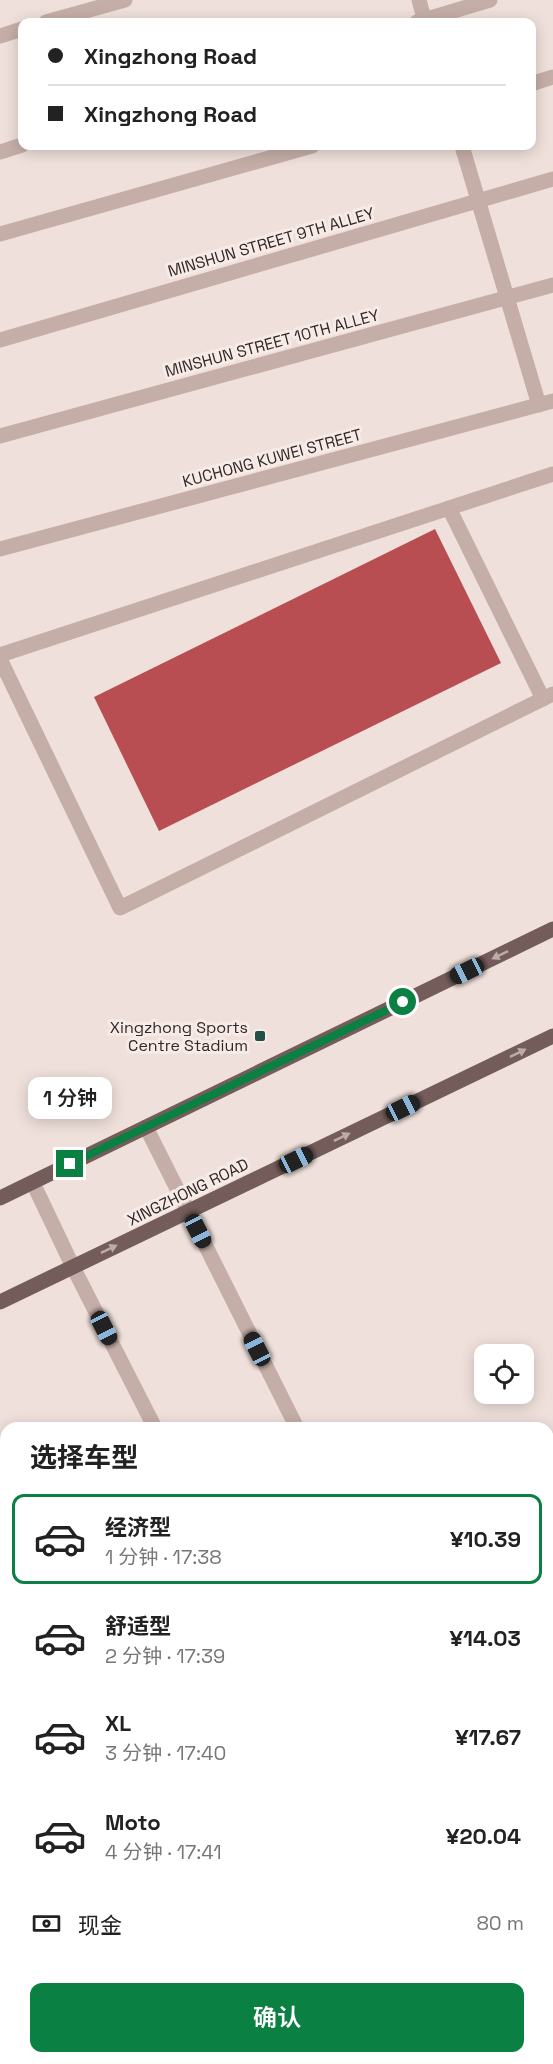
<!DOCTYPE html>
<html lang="zh">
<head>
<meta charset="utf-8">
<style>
	:root { --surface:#fff; --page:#f6f6f6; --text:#222; --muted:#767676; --line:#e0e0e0; --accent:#0b8043 }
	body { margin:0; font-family:"Space Grotesk","Noto Sans SC",sans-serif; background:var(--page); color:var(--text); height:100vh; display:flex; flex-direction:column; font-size:22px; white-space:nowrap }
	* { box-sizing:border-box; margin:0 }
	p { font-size:20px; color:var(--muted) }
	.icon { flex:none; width:33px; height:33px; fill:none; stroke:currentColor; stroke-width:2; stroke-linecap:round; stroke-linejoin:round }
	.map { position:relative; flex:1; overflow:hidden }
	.drawer { position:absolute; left:0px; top:1422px; width:554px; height:642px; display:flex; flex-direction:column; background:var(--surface); border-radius:18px 18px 0 0; box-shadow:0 3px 15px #0003 }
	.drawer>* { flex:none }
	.banner { position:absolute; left:18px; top:18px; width:518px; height:132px; border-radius:12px; box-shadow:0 3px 15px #0003; display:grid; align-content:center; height:132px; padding:0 30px; background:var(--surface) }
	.fabs { position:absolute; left:474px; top:1344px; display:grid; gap:12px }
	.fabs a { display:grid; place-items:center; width:60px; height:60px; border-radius:12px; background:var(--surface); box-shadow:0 3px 15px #0003; font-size:30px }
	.end { position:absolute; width:27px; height:27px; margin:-14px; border:8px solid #0b8043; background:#fff; box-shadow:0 0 0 3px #fff }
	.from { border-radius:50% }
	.bubble { position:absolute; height:42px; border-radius:12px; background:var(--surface); box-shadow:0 3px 15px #0003; font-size:20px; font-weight:600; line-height:42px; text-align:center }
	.car { position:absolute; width:18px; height:36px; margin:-18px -9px; border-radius:8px; box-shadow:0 0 4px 2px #0007; background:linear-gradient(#222 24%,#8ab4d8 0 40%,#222 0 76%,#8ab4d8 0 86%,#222 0) }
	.banner b { display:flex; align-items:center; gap:21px; height:57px; font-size:22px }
	.banner b+b { border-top:2px solid var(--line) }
	.banner i { width:15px; height:15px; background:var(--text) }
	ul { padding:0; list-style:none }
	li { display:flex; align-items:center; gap:18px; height:90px; margin:0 12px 9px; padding:0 18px; border:3px solid transparent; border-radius:12px }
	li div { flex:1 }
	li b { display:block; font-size:22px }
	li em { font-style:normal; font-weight:600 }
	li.current { border-color:var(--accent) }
	li>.icon { width:54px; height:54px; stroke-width:1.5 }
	h2 { padding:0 30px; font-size:27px; line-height:72px }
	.pay { display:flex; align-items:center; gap:15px; height:66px; padding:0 30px; font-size:22px }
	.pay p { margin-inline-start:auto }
	.cta { display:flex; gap:12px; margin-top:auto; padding:12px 30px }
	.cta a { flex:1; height:69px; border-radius:12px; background:var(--accent); color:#fff; font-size:24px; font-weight:600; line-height:69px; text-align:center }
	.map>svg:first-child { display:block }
	.green { fill:#babc9d }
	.building { fill:#b94e52 }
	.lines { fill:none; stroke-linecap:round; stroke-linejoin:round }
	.minor { stroke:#c6aea8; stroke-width:15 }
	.primary { stroke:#745c5a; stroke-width:15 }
	.oneway { fill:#bcaba8 }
	.route { stroke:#0b8043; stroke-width:8 }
	.poi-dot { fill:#225047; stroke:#f7ebe7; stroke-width:2 }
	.labels { text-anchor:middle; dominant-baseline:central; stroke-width:6; stroke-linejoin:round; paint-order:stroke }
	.street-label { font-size:16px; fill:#332828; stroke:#f7ebe7 }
	.poi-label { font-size:16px; fill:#332828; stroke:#f7ebe7; text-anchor:end }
</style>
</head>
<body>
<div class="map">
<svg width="553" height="2064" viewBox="0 0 553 2064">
	<rect width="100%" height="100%" fill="#efe0db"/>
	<polygon class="green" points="553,1579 553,2064 64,2064 63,2058 548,2058 548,1580"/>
	<g class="building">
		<polygon points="435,529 501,663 159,831 94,697"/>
		<polygon points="553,1579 553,1645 548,1646 548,1580"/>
		<polygon points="63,2058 92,2058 93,2064 64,2064"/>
	</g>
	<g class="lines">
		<g class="minor">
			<polyline points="419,0 425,22"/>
			<polyline points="46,22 125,0"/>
			<polyline points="417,22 490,0"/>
			<polyline points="0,36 22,29"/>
			<polyline points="531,84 553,77"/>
			<polyline points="462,146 539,405"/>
			<polyline points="0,152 22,145"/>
			<polyline points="0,234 312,146"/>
			<polyline points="0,340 553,179"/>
			<polyline points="0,436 553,285"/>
			<polyline points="449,508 543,699"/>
			<polyline points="0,549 553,401"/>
			<polyline points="0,655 553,474"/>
			<polyline points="0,659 120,908 553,694"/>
			<polyline points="146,1127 297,1428"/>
			<polyline points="33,1183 73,1267 155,1428"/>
			<polyline points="548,1489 553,1490"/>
			<polyline points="0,1924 6,1875"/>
			<polyline points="0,2016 6,2055"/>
		</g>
		<g class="primary">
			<polyline points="0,1198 553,929"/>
			<polyline points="0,1302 553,1036"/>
		</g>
	</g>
	<defs><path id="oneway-solid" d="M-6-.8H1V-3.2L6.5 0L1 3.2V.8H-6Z" transform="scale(1.5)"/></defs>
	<g class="oneway">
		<use href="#oneway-solid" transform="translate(500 955) rotate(154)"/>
		<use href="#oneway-solid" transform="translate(518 1053) rotate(-26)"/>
		<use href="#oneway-solid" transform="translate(342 1137) rotate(-26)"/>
		<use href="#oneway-solid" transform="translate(109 1249) rotate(-26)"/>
	</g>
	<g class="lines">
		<polyline class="route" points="70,1164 403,1002"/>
	</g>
	<rect class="poi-dot" x="254" y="1030" width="12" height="12" rx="3"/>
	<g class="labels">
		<g class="street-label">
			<text transform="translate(271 242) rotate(-16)">MINSHUN STREET 9TH ALLEY</text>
			<text transform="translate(272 343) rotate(-15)">MINSHUN STREET 10TH ALLEY</text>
			<text transform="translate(272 458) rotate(-15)">KUCHONG KUWEI STREET</text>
			<text transform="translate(188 1192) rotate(-26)">XINGZHONG ROAD</text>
		</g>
		<g class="poi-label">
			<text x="248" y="1027">Xingzhong Sports<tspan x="248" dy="18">Centre Stadium</tspan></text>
		</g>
	</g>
</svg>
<div class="fabs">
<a><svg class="icon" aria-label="locate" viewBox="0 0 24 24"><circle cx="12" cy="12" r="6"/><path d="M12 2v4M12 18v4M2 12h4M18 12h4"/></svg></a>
</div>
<i class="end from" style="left:403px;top:1002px"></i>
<i class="end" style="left:70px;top:1164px"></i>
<div class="bubble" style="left:28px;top:1077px;width:84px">1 分钟</div>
<i class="car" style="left:467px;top:971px;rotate:244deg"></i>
<i class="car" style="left:403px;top:1108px;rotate:64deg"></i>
<i class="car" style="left:296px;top:1160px;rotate:64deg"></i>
<i class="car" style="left:198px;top:1231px;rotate:153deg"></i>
<i class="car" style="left:104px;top:1328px;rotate:153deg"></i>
<i class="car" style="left:257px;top:1349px;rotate:333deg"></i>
<div class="banner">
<b><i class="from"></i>Xingzhong Road</b>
<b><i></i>Xingzhong Road</b>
</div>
<section class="drawer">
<h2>选择车型</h2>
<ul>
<li class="current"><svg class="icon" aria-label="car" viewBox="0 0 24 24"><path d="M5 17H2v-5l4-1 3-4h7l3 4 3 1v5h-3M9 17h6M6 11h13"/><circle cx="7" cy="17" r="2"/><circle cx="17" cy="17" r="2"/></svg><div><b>经济型</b><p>1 分钟 · 17:38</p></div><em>¥10.39</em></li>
<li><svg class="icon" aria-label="car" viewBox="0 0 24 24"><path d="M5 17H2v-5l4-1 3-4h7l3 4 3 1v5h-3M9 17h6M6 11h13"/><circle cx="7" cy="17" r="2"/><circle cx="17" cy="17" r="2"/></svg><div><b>舒适型</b><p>2 分钟 · 17:39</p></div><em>¥14.03</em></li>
<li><svg class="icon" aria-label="car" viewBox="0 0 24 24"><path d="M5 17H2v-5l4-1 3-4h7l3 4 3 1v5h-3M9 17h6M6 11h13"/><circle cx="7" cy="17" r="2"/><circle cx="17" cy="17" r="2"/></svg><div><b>XL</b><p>3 分钟 · 17:40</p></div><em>¥17.67</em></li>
<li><svg class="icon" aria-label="car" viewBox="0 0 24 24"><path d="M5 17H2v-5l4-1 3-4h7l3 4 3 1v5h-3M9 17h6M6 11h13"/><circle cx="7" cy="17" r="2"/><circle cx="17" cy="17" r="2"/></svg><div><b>Moto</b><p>4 分钟 · 17:41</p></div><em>¥20.04</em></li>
</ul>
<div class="pay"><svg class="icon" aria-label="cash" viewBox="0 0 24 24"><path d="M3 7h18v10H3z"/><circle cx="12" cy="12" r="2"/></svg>现金<p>80 m</p></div>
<div class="cta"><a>确认</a></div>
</section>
</div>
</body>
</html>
